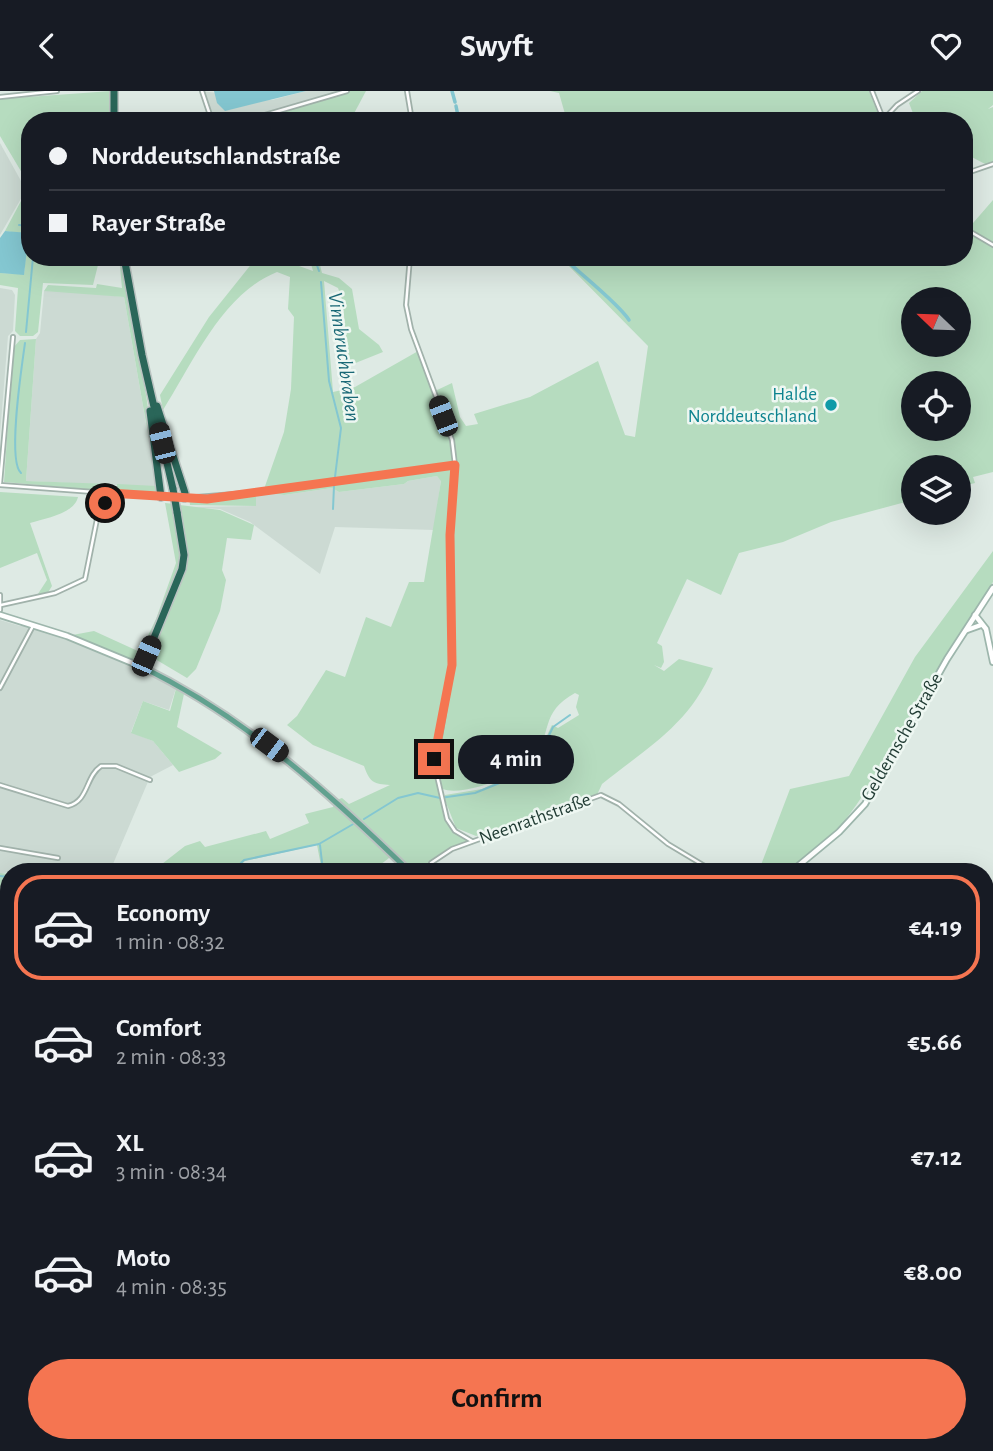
<!DOCTYPE html>
<html lang="en">
<head>
<meta charset="utf-8">
<style>
	:root { --surface:#171b24; --page:#242831; --text:#f1f3f6; --muted:#9ea1a6; --line:#363941; --accent:#f57551 }
	body { margin:0; font-family:"Alegreya Sans",sans-serif; background:var(--page); color:var(--text); height:100vh; display:flex; flex-direction:column; font-size:26px; white-space:nowrap }
	* { box-sizing:border-box; margin:0 }
	p { font-size:23px; color:var(--muted) }
	.icon { flex:none; width:38px; height:38px; fill:none; stroke:currentColor; stroke-width:2; stroke-linecap:round; stroke-linejoin:round }
	.map { position:relative; flex:1; overflow:hidden }
	.drawer { position:absolute; left:0px; top:772px; width:994px; height:590px; display:flex; flex-direction:column; background:var(--surface); border-radius:28px 28px 0 0; box-shadow:0 7px 28px #0002 }
	.drawer>* { flex:none }
	.guide { position:absolute; left:21px; top:21px; width:952px; height:154px; border-radius:28px; box-shadow:0 7px 28px #0002; display:grid; align-content:center; height:154px; padding:0 28px; background:var(--surface) }
	.needle { width:46px; rotate:293deg }
	.fabs { position:absolute; left:901px; top:196px; display:grid; gap:14px }
	.fabs a { display:grid; place-items:center; width:70px; height:70px; border-radius:50%; background:var(--surface); box-shadow:0 7px 28px #0002; font-size:35px }
	.end { position:absolute; width:32px; height:32px; margin:-16px; border:9px solid #f57551; background:#111; box-shadow:0 0 0 4px #111 }
	.from { border-radius:50% }
	.bubble { position:absolute; height:49px; border-radius:24px; background:var(--surface); box-shadow:0 7px 28px #0002; font-size:23px; font-weight:700; line-height:49px; text-align:center }
	.car { position:absolute; width:21px; height:42px; margin:-21px -10px; border-radius:9px; box-shadow:0 0 5px 2px #0007; background:linear-gradient(#222 24%,#8ab4d8 0 40%,#222 0 76%,#8ab4d8 0 86%,#222 0) }
	.guide b { display:flex; align-items:center; gap:24px; height:66px; font-size:26px }
	.guide b+b { border-top:2px solid var(--line) }
	.guide i { width:18px; height:18px; background:var(--text) }
	ul { padding:12px 0 0; list-style:none }
	li { display:flex; align-items:center; gap:21px; height:105px; margin:0 14px 10px; padding:0 14px; border:4px solid transparent; border-radius:28px }
	li div { flex:1 }
	li b { display:block; font-size:26px }
	li em { font-style:normal; font-weight:700 }
	li.on { border-color:var(--accent) }
	li>.icon { width:63px; height:63px; stroke-width:1.5 }
	.button { display:flex; gap:14px; margin-top:auto; padding:14px 28px }
	.button a { flex:1; height:80px; border-radius:42px; background:var(--accent); color:#111; font-size:28px; font-weight:700; line-height:80px; text-align:center }
	header { display:flex; justify-content:space-between; align-items:center; height:91px; padding:0 28px; background:var(--surface); font-size:32px; font-weight:700 }
	.map>svg:first-child { display:block }
	.built { fill:#ccdad3 }
	.green { fill:#b6dcbf; fill-rule:evenodd }
	.water { fill:#84c7d1 }
	.lines { fill:none; stroke-linecap:round; stroke-linejoin:round }
	.stream { stroke:#84c7d1; stroke-width:2 }
	.canal { stroke:#84c7d1; stroke-width:3.5 }
	.street-casing { stroke:#a1b2ab; stroke-width:6 }
	.secondary-casing { stroke:#9db6ac; stroke-width:8 }
	.primary-casing { stroke:#bcc4c2; stroke-width:9 }
	.highway-casing { stroke:#bcc4c2; stroke-width:10 }
	.street { stroke:#fff; stroke-width:2.5 }
	.secondary { stroke:#fff; stroke-width:4.5 }
	.primary { stroke:#61a18f; stroke-width:5 }
	.highway { stroke:#2a6659; stroke-width:7 }
	.highway-bridge-casing { stroke:#bcc4c2; stroke-width:10; stroke-linecap:butt }
	.highway-bridge { stroke:#2a6659; stroke-width:7 }
	.route { stroke:#f57551; stroke-width:9 }
	.culture-dot { fill:#0f9aa8; stroke:#eef7f2; stroke-width:2.5 }
	.labels { text-anchor:middle; dominant-baseline:central; stroke-width:5; stroke-linejoin:round; paint-order:stroke }
	.culture-label { font-size:19px; fill:#0d838f; stroke:#eef7f2; text-anchor:end }
	.street-label { font-size:19px; fill:#1f3a32; stroke:#eef7f2 }
	.water-label { font-size:21px; font-style:italic; fill:#196876; stroke:#eef7f2 }
</style>
</head>
<body>
<header><svg class="icon" aria-label="back" viewBox="0 0 24 24"><path d="M15 5l-7 7 7 7"/></svg>Swyft<svg class="icon" aria-label="heart" viewBox="0 0 24 24"><path d="M12 20l-8-8c-3-5 5-10 8-4 3-6 11-1 8 4z"/></svg></header>
<div class="map">
<svg width="993" height="1360" viewBox="0 0 993 1360">
	<rect width="100%" height="100%" fill="#deeae4"/>
	<g class="built">
		<polygon points="202,0 272,9 306,0 347,0 244,30 212,30"/>
		<polygon points="0,52 26,99 0,144"/>
		<polygon points="0,197 12,199 15,204 13,240 8,245 0,343"/>
		<polygon points="60,199 124,206 157,396 26,390 36,248 40,242 44,200"/>
		<polygon points="437,385 441,389 434,439 335,436 320,483 250,431 220,418 187,416 256,415 256,402 264,401 284,404 332,397 339,401 404,393 408,390"/>
		<polygon points="0,529 20,535 33,534 101,558 177,594 169,619 143,610 131,641 153,650 173,674 150,686 110,780 88,780 71,773 68,780 0,782"/>
		<polygon points="0,903 9,907 9,971 0,980"/>
	</g>
	<g class="green">
		<polygon points="111,0 111,30 30,30 28,92 0,45 0,8"/>
		<polygon points="347,0 366,0 350,30 244,30"/>
		<polygon points="550,0 869,0 881,30 567,30 559,2"/>
		<polygon points="922,0 993,0 993,14 988,18 993,16 993,72 987,74 964,62 964,30 916,30 909,12"/>
		<polygon points="30,93 30,166 100,166 93,194 43,192 38,241 33,245 20,245 15,240 18,197 0,194 0,182 24,183 28,143 5,140"/>
		<path d="M993 109V381L973 386 975 392 959 396V376H914L913 409 831 431 783 451 739 462 721 504 687 488 657 552 662 555 664 571 661 577 654 574 664 580 679 568 713 577C690 633 648 656 602 693L597 704 476 745 456 737 445 709V704L482 698 532 675 552 634 558 637 579 624 576 616 579 604 575 602C539 622 553 642 533 669 521 684 461 706 443 698L438 685C445 717 443 732 472 750L452 758 430 772V780H409L393 764 372 780H322L317 754 245 770 234 780H153L185 755 200 750 205 756 266 740 270 748 309 732 305 723 333 716 336 709 342 707 349 713 390 694C374 693 370 692 364 675L313 654 287 634 297 625 326 579 345 586 366 526 391 536 409 491H424L441 390 437 385 408 390 404 393 339 401 332 397 284 404 263 401 284 341 291 298 294 226 288 218 290 186 277 181C222 203 193 272 163 319L160 304 209 226 257 166H274L313 180 309 166H318L322 182 339 187 352 198 359 238 379 254 383 261 348 275 343 211 338 197 324 190 333 301 355 296 420 259 435 300 452 292 460 326 466 335 478 333 474 323 530 306 598 270 625 344 635 346 648 255 560 166H964V138L967 139ZM914 208H959V254H914ZM914 292H959V338H914Z"/>
		<polygon points="119,166 122,166 147,310 158,394 157,401 152,403 117,399 117,393 157,395 124,206 44,200 48,194 96,197 97,193 122,197"/>
		<polygon points="36,248 26,390 111,393 109,400 4,391 13,257 20,249"/>
		<polygon points="250,399 256,402 256,415 190,414 189,406"/>
		<path d="M0 401 78 406C74 423 46 427 30 432L52 495 47 503 36 506 47 489 37 462 0 477Z"/>
		<polygon points="165,412 175,413 173,422 181,463 179,478 142,576 67,545 94,540 140,561 156,528 176,472"/>
		<polygon points="180,414 220,419 254,434 251,449 227,447 222,479 226,489 220,520 196,578 187,587 150,565 187,475"/>
		<path d="M993 460V491C965 535 938 579 911 623 883 668 824 796 759 779L790 698 849 685 915 566Z"/>
		<polygon points="177,594 185,598 177,636 222,662 215,668 179,681 153,650 131,642 143,610 170,620"/>
		<polygon points="0,782 9,783 9,856 0,859 0,842 6,848 0,840"/>
		<path d="M9 1001V1343L0 1348C0 1318 7 1283 0 1255V1020L5 1003Z"/>
		<polygon points="260,1353 515,1353 498,1360 262,1360"/>
	</g>
	<g class="water">
		<polygon points="214,0 306,0 225,20 217,12"/>
		<polygon points="5,140 29,142 24,184 0,182 0,147"/>
	</g>
	<g class="lines">
		<g class="stream">
			<polyline points="19,134 30,135"/>
			<polyline points="314,166 319,180"/>
			<polyline points="321,191 329,290 341,337 335,386"/>
			<polyline points="26,241 33,166"/>
			<path d="M21 382C7 370 22 274 25 252"/>
			<polyline points="333,418 334,395"/>
			<polyline points="364,728 398,707 418,702 440,707 475,702 502,691 535,674 553,636 570,624"/>
			<polyline points="320,754 323,780"/>
			<polyline points="233,780 244,769 319,753 355,732"/>
			<polyline points="0,785 9,786"/>
			<polyline points="985,1077 993,1079"/>
			<polyline points="0,1121 9,1115"/>
			<polyline points="576,1360 584,1353"/>
		</g>
		<g class="canal">
			<polyline points="452,0 455,11"/>
			<polyline points="456,15 459,30"/>
			<path d="M563 166C580 183 618 212 629 229"/>
		</g>
		<defs>
			<g id="street">
				<polyline points="202,0 212,30"/>
				<polyline points="407,0 412,30"/>
				<polyline points="872,0 884,30"/>
				<polyline points="0,6 57,0"/>
				<polyline points="884,28 897,14 918,0"/>
				<polyline points="244,30 347,0"/>
				<polyline points="964,83 993,73"/>
				<polyline points="964,137 993,154"/>
				<polyline points="410,166 406,214 411,238 452,349 455,374 450,444 452,574 435,676 447,728 455,740 472,750"/>
				<polyline points="0,392 13,246"/>
				<polyline points="0,394 174,407"/>
				<polyline points="184,407 259,401 455,374"/>
				<polyline points="0,504 0,519"/>
				<polyline points="1,514 55,502 85,488 98,423 109,402"/>
				<polyline points="0,597 33,535"/>
				<path d="M0 694 68 715C89 710 85 686 101 675H116L150 689"/>
				<polyline points="0,757 58,767"/>
				<polyline points="430,780 431,772 452,758 601,704 619,713 668,753 713,780"/>
				<polyline points="27,1360 32,1353"/>
			</g>
			<g id="secondary">
				<polyline points="0,524 67,545 142,576"/>
				<polyline points="975,524 986,538 993,571"/>
				<polyline points="967,539 981,534"/>
				<polyline points="792,780 839,741 865,713 947,568 993,497"/>
				<polyline points="504,1360 521,1353"/>
				<polyline points="559,1360 561,1353"/>
			</g>
			<g id="primary">
				<path d="M142 576C245 626 328 701 409 780"/>
				<polyline points="985,1069 993,1071"/>
			</g>
			<g id="highway">
				<polyline points="114,0 114,30"/>
				<polyline points="124,166 142,264 173,398"/>
				<polyline points="157,315 185,402 184,407"/>
				<polyline points="150,320 161,406"/>
				<polyline points="142,576 182,478 184,464 177,421"/>
			</g>
		</defs>
		<use href="#street" class="street-casing"/>
		<use href="#secondary" class="secondary-casing"/>
		<use href="#primary" class="primary-casing"/>
		<use href="#highway" class="highway-casing"/>
		<use href="#street" class="street"/>
		<use href="#secondary" class="secondary"/>
		<use href="#primary" class="primary"/>
		<use href="#highway" class="highway"/>
		<defs>
			<polyline id="highway-bridge" points="173,398 177,421"/>
		</defs>
		<use href="#highway-bridge" class="highway-bridge-casing"/>
		<use href="#highway-bridge" class="highway-bridge"/>
	</g>
	<g class="lines">
		<polyline class="route" points="105,412 109,402 207,408 455,374 450,444 452,574 434,668"/>
	</g>
	<circle class="culture-dot" cx="831" cy="314" r="7"/>
	<g class="labels">
		<g class="culture-label">
			<text x="817" y="303">Halde<tspan x="817" dy="22">Norddeutschland</tspan></text>
		</g>
		<g class="street-label">
			<text transform="translate(902 646) rotate(-60)">Geldernsche Straße</text>
			<text transform="translate(535 728) rotate(-20)">Neenrathstraße</text>
		</g>
		<g class="water-label">
			<text transform="translate(344 266) rotate(82)">Vinnbruchbraben</text>
		</g>
	</g>
</svg>
<div class="fabs">
<a><svg class="needle" viewBox="-14 -14 28 28"><path d="M0-13l5 13h-10z" fill="#e53935"/><path d="M0 13l5-13h-10z" fill="#9ea1a6"/></svg></a>
<a><svg class="icon" aria-label="locate" viewBox="0 0 24 24"><circle cx="12" cy="12" r="6"/><path d="M12 2v4M12 18v4M2 12h4M18 12h4"/></svg></a>
<a><svg class="icon" aria-label="layers" viewBox="0 0 24 24"><path d="M12 4l9 5-9 5-9-5zM3 14l9 5 9-5"/></svg></a>
</div>
<i class="end from" style="left:105px;top:412px"></i>
<i class="end" style="left:434px;top:668px"></i>
<div class="bubble" style="left:458px;top:644px;width:116px">4 min</div>
<i class="car" style="left:443px;top:325px;rotate:339deg"></i>
<i class="car" style="left:162px;top:352px;rotate:346deg"></i>
<i class="car" style="left:146px;top:565px;rotate:23deg"></i>
<i class="car" style="left:269px;top:654px;rotate:127deg"></i>
<div class="guide">
<b><i class="from"></i>Norddeutschlandstraße</b>
<b><i></i>Rayer Straße</b>
</div>
<section class="drawer">
<ul>
<li class="on"><svg class="icon" aria-label="car" viewBox="0 0 24 24"><path d="M5 17H2v-5l4-1 3-4h7l3 4 3 1v5h-3M9 17h6M6 11h13"/><circle cx="7" cy="17" r="2"/><circle cx="17" cy="17" r="2"/></svg><div><b>Economy</b><p>1 min · 08:32</p></div><em>€4.19</em></li>
<li><svg class="icon" aria-label="car" viewBox="0 0 24 24"><path d="M5 17H2v-5l4-1 3-4h7l3 4 3 1v5h-3M9 17h6M6 11h13"/><circle cx="7" cy="17" r="2"/><circle cx="17" cy="17" r="2"/></svg><div><b>Comfort</b><p>2 min · 08:33</p></div><em>€5.66</em></li>
<li><svg class="icon" aria-label="car" viewBox="0 0 24 24"><path d="M5 17H2v-5l4-1 3-4h7l3 4 3 1v5h-3M9 17h6M6 11h13"/><circle cx="7" cy="17" r="2"/><circle cx="17" cy="17" r="2"/></svg><div><b>XL</b><p>3 min · 08:34</p></div><em>€7.12</em></li>
<li><svg class="icon" aria-label="car" viewBox="0 0 24 24"><path d="M5 17H2v-5l4-1 3-4h7l3 4 3 1v5h-3M9 17h6M6 11h13"/><circle cx="7" cy="17" r="2"/><circle cx="17" cy="17" r="2"/></svg><div><b>Moto</b><p>4 min · 08:35</p></div><em>€8.00</em></li>
</ul>
<div class="button"><a>Confirm</a></div>
</section>
</div>
</body>
</html>
